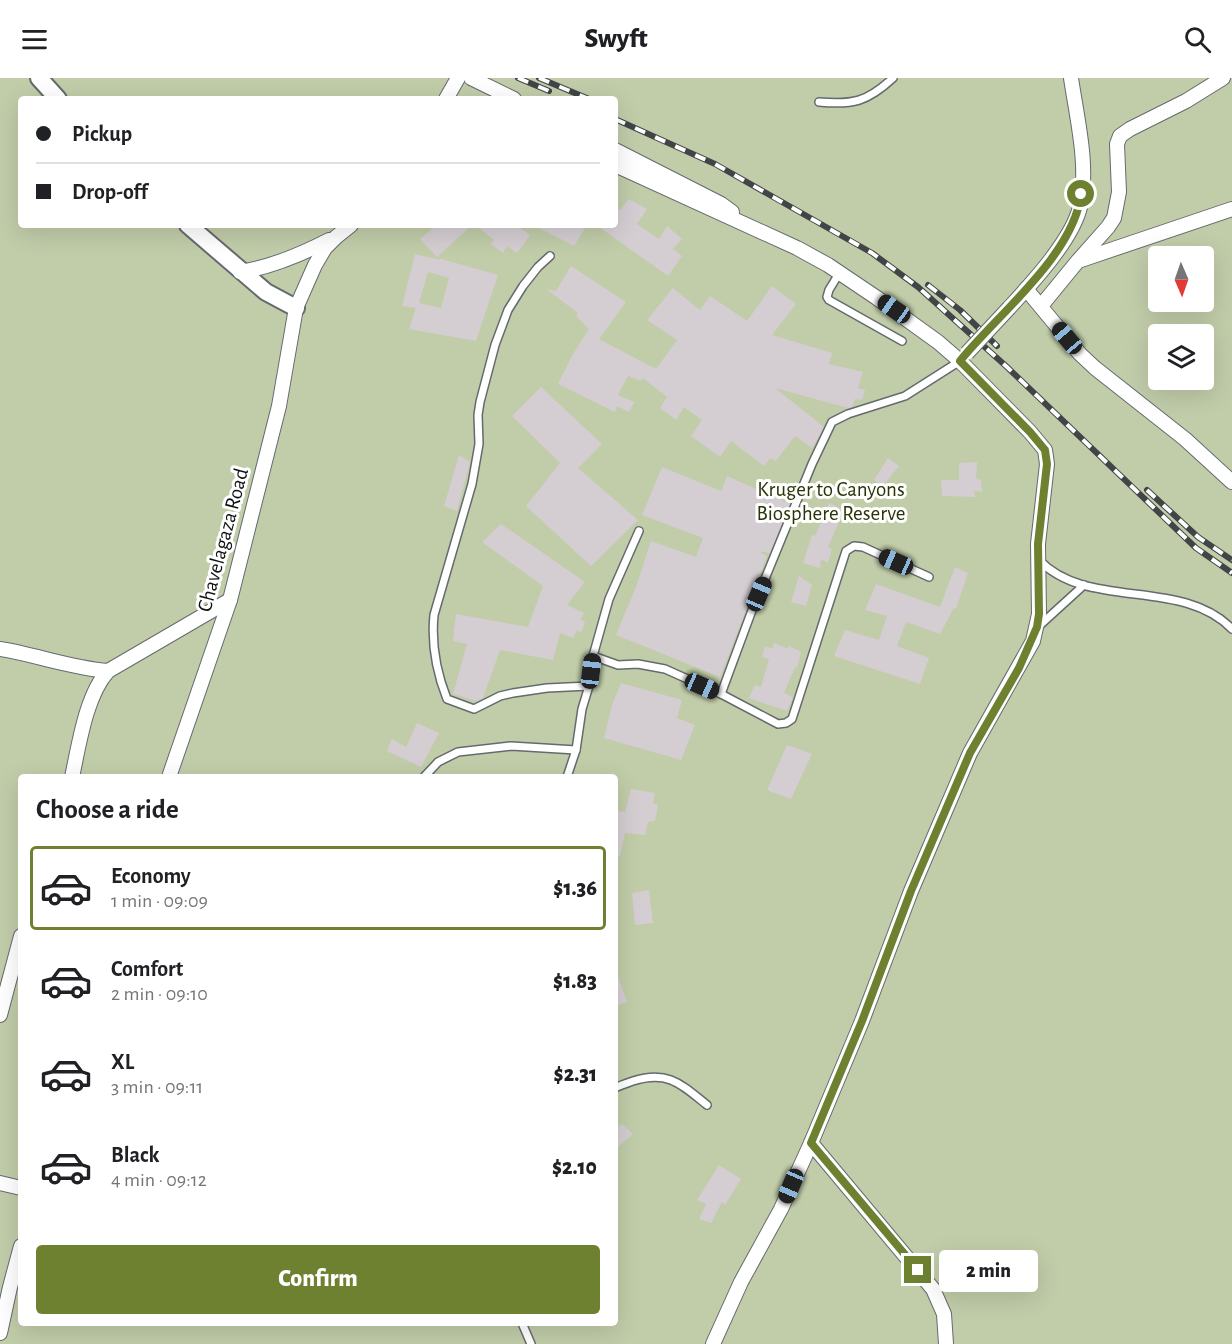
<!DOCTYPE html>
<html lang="en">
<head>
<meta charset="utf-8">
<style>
	:root { --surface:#fff; --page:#f2f2f2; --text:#202124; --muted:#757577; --line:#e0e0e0; --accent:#6e8131 }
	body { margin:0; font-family:"Alegreya Sans",sans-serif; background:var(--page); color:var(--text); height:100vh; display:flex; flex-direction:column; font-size:22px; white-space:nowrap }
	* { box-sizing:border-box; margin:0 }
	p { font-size:20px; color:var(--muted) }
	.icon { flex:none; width:33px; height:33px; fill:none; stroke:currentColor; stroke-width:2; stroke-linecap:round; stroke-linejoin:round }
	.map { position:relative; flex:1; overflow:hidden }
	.side { position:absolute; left:18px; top:696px; width:600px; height:552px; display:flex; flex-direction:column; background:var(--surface); border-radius:6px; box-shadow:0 6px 24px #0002 }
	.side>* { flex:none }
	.banner { position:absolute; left:18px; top:18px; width:600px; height:132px; border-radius:6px; box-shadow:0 6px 24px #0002; display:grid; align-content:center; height:132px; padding:0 18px; background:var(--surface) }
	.needle { width:39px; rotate:178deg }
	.controls { position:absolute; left:1148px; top:168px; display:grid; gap:12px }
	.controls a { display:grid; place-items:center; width:66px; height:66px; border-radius:6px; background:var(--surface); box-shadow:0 6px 24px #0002; font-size:30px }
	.end { position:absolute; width:27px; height:27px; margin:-14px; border:8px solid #6e8131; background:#fff; box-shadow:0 0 0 3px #fff }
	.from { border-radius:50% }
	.bubble { position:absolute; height:42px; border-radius:6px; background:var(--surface); box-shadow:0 6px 24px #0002; font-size:20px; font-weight:800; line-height:42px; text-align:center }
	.car { position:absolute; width:18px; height:36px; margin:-18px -9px; border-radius:8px; box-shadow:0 0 4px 2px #0007; background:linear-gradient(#222 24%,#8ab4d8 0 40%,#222 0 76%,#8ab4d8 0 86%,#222 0) }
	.banner b { display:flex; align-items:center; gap:21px; height:57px; font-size:22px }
	.banner b+b { border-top:2px solid var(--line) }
	.banner i { width:15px; height:15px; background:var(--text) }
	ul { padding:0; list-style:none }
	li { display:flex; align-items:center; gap:18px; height:84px; margin:0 12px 9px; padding:0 6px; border:3px solid transparent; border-radius:6px }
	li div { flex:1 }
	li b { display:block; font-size:22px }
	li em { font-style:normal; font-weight:800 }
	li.selected { border-color:var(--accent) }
	li>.icon { width:54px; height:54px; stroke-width:1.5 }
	h2 { padding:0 18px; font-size:27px; line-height:72px }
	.primary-button { display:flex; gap:12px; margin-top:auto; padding:12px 18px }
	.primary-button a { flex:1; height:69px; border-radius:6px; background:var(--accent); color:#fff; font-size:24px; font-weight:800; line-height:69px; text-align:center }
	header { display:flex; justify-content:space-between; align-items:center; height:78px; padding:0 18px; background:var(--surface); font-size:27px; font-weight:800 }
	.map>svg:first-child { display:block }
	.green { fill:#c1cca9; fill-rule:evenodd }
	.building { fill:#d4ced3; fill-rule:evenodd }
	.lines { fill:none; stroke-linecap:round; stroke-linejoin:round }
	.service-casing { stroke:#656a6e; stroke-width:10 }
	.minor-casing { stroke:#656a6e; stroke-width:16 }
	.tertiary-casing { stroke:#656a6e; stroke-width:20 }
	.service { stroke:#fff; stroke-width:7 }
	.minor { stroke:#fff; stroke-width:14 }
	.tertiary { stroke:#fff; stroke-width:16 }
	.rail-casing { stroke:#424547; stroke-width:6 }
	.rail { stroke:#fff; stroke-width:4; stroke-dasharray:11; stroke-linecap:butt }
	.minor-bridge-casing { stroke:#656a6e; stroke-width:16; stroke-linecap:butt }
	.minor-bridge { stroke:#fff; stroke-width:14 }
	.route { stroke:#6e8131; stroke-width:8 }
	.labels { text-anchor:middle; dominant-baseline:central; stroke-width:6; stroke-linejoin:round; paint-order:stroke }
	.park-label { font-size:21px; fill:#2a3407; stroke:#fff }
	.street-label { font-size:21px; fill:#0f1112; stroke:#fff }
</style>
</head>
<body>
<header><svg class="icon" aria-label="menu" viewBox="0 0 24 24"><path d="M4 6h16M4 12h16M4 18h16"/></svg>Swyft<svg class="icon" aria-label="search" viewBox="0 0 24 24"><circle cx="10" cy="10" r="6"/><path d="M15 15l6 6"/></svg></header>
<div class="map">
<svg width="1232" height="1266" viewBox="0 0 1232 1266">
	<rect width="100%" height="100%" fill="#e8edf2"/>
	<path class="green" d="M0 0H1232V1266H0ZM21 21H615V147H21ZM1158 178H1203V224H1158ZM1158 256H1203V302H1158ZM21 699H615V1245H21Z"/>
	<g class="building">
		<polygon points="629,121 647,131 637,146 659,161 667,148 682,161 673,171 682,178 668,198 596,147 615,147 615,129 620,132"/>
		<polygon points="437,147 472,147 437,179 420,161"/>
		<polygon points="475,147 516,147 530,157 517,175 507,168 503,175 491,166 494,162"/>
		<polygon points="533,147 587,147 574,168"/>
		<path d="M415 176 440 182 438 180 498 197 476 263 409 251 416 230 402 228ZM428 194 449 200 441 230 419 225Z"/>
		<polygon points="571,188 626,224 599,261 656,291 677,262 647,242 673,210 700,232 710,218 747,243 772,208 796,226 772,257 832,275 829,286 863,294 858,310 865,312 862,322 855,321 852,329 848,330 775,310 824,349 812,370 795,358 776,383 770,380 764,388 731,363 720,379 691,358 702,342 684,329 676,342 660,330 667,319 643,300 641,303 628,298 618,317 634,324 629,334 617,328 615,334 558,306 573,276 589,251 576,238 578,235 546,211 556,213"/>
		<polygon points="541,309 602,366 578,390 638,442 591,488 526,428 560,385 512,338"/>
		<polygon points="459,377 470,384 457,433 444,428"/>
		<polygon points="888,380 899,388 883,408 874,402"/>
		<polygon points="977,384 976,401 981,402 982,414 974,413 975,419 942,418 941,402 959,402 959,385"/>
		<polygon points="662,389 721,413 727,398 790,426 770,475 758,473 767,478 720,599 616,557 636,509 651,463 696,479 703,460 642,437"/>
		<polygon points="829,425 844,432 828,469 832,471 828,485 821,481 820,490 803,485 812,457 815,458"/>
		<polygon points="501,446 585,504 567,527 584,535 580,541 585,544 581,555 577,552 573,560 560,555 553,582 500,572 483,620 477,623 453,616 467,566 453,563 456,536 528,549 543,508 482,464"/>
		<polygon points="955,489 968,495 956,531 954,530 940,556 906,544 897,568 929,580 920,606 834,578 845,552 879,562 887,538 865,532 876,506 940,529"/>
		<polygon points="799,498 812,507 806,528 791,524"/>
		<polygon points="774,565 788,571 789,568 801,574 797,590 795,589 784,615 793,619 787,633 749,620 755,607 761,609 769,581 762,579 765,568 772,571"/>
		<polygon points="621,605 682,622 677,640 695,647 681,682 604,660 612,627"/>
		<polygon points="417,645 439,655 421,689 387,673 392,661 406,669"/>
		<polygon points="787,667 812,676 791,721 767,712"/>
		<polygon points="631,711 655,715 653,725 658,727 655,743 648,744 645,757 625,755 620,778 615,777 615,733 625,734"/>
		<polygon points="649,812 653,845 635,847 632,815"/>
		<polygon points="615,896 617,896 627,924 615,928"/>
		<polygon points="622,1046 633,1056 615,1071 615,1052"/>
		<polygon points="719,1087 741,1101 725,1127 722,1124 711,1145 699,1141 706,1126 697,1122"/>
	</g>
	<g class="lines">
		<defs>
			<g id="service">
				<path d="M819 24C853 27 867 24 893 0"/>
				<path d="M550 178 538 189 523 208 508 232 495 267 480 324 478 337 479 366 472 406 434 537C431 567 436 593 447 621L474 631 500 618 513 615 547 610 589 608"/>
				<polyline points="840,194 829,212 827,219 829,222 902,263"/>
				<path d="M1039 482C1088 533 1182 499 1232 551"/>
				<polyline points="1039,548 1084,507"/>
				<polyline points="593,578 609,521 639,453"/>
				<polyline points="721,616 751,535 812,386 832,344 848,336 905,318 960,283"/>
				<polyline points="424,699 438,684 458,674 511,668 576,672"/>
				<polyline points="567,699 576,672 582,631 589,608 593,578 618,587 638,586 665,591 721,616 778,646 786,645 792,641 846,473 854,468 863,469 929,499"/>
				<path d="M615 1010C621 1007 627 1005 633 1003 668 992 681 1006 707 1027"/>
				<polyline points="522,1245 531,1266"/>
			</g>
			<g id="minor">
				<polyline points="471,0 514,21"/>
				<polyline points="446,21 458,0"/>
				<polyline points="615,72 721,126 732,134"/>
				<polyline points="615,87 797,170 828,187 877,220 938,264 960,283 1030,354 1045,372 1047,386 1038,466 1039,536 1033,563 970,675 911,813 862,943 811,1065 781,1131 741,1204 713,1266"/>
				<polyline points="1081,182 1232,131"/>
				<path d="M240 194C272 189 300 177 329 162"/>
				<polyline points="1026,211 1080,276 1095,290 1185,361 1232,404"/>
				<polyline points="1041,228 1077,184 1108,149 1114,140 1119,114 1117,66 1120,58 1130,51 1186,23 1223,0"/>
				<path d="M1009 230C1032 205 1072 162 1080 129 1089 88 1077 41 1071 0"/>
				<path d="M0 571C37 577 71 590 108 593"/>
				<path d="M72 699C79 667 86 617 108 593L230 522"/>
				<polyline points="169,699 230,522 279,328 296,230 315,187 325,170 336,159 351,147"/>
				<polyline points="0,937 21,858"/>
				<polyline points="811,1065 933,1211 944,1236 946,1266"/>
				<polyline points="0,1105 21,1110"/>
				<polyline points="0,1255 10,1209 21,1168"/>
			</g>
			<g id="tertiary">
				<polyline points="39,0 58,21"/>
				<polyline points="188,147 266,214 296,230"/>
			</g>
		</defs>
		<use href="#service" class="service-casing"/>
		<use href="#minor" class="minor-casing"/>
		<use href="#tertiary" class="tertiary-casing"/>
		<use href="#service" class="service"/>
		<use href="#minor" class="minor"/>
		<use href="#tertiary" class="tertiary"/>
		<defs>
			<g id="rail">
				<polyline points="518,0 549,13"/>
				<polyline points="539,0 589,21"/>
				<polyline points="615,41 715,86 872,175 918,209 1007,289 1196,470 1232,495"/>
				<polyline points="928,207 960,232 997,268"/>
				<polyline points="1147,412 1198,459 1232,482"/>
			</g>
		</defs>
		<use href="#rail" class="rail-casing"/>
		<use href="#rail" class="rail"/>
		<defs>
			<polyline id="minor-bridge" points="967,275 1009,230"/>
		</defs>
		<use href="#minor-bridge" class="minor-bridge-casing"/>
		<use href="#minor-bridge" class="minor-bridge"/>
	</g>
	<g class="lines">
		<path class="route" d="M918 1192 811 1065 862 943 911 813 970 675 1019 590 1037 549 1039 536 1038 466 1047 386 1045 372 1030 354 960 283C997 237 1074 177 1081 116"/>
	</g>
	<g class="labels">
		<g class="park-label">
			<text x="831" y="411">Kruger to Canyons<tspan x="831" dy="24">Biosphere Reserve</tspan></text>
		</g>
		<g class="street-label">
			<text transform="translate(223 462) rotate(-75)">Chavelagaza Road</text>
		</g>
	</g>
</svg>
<div class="controls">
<a><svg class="needle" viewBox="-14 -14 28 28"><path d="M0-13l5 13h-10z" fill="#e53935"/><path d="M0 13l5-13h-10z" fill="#757577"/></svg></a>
<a><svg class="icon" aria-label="layers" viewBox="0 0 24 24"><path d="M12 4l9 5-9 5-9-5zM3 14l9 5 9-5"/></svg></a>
</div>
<i class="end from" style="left:1081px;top:116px"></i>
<i class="end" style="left:918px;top:1192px"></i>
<div class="bubble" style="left:939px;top:1172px;width:99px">2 min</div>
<i class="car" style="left:894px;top:231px;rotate:305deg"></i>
<i class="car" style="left:1067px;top:260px;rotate:320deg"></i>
<i class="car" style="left:896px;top:484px;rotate:294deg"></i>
<i class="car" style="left:759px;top:516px;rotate:23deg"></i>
<i class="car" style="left:591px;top:593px;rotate:7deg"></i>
<i class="car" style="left:702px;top:608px;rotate:114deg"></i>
<i class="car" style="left:791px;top:1108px;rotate:203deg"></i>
<div class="banner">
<b><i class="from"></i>Pickup</b>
<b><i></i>Drop-off</b>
</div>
<section class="side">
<h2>Choose a ride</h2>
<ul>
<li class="selected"><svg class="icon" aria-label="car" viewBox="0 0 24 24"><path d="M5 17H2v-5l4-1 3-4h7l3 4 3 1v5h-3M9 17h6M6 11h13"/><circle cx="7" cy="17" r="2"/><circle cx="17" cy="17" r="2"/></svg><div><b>Economy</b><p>1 min · 09:09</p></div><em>$1.36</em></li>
<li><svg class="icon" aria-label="car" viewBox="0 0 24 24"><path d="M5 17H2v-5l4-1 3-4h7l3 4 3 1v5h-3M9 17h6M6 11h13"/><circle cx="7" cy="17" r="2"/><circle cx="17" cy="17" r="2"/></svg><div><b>Comfort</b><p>2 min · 09:10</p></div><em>$1.83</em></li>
<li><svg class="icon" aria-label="car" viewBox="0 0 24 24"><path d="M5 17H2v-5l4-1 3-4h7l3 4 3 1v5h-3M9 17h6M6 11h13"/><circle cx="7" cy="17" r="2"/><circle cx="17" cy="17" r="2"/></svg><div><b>XL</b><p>3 min · 09:11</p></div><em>$2.31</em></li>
<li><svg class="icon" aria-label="car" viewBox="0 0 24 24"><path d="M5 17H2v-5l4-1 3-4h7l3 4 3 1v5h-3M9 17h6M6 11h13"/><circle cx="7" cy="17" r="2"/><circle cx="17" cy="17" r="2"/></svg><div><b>Black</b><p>4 min · 09:12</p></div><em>$2.10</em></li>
</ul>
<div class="primary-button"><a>Confirm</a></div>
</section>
</div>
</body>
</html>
